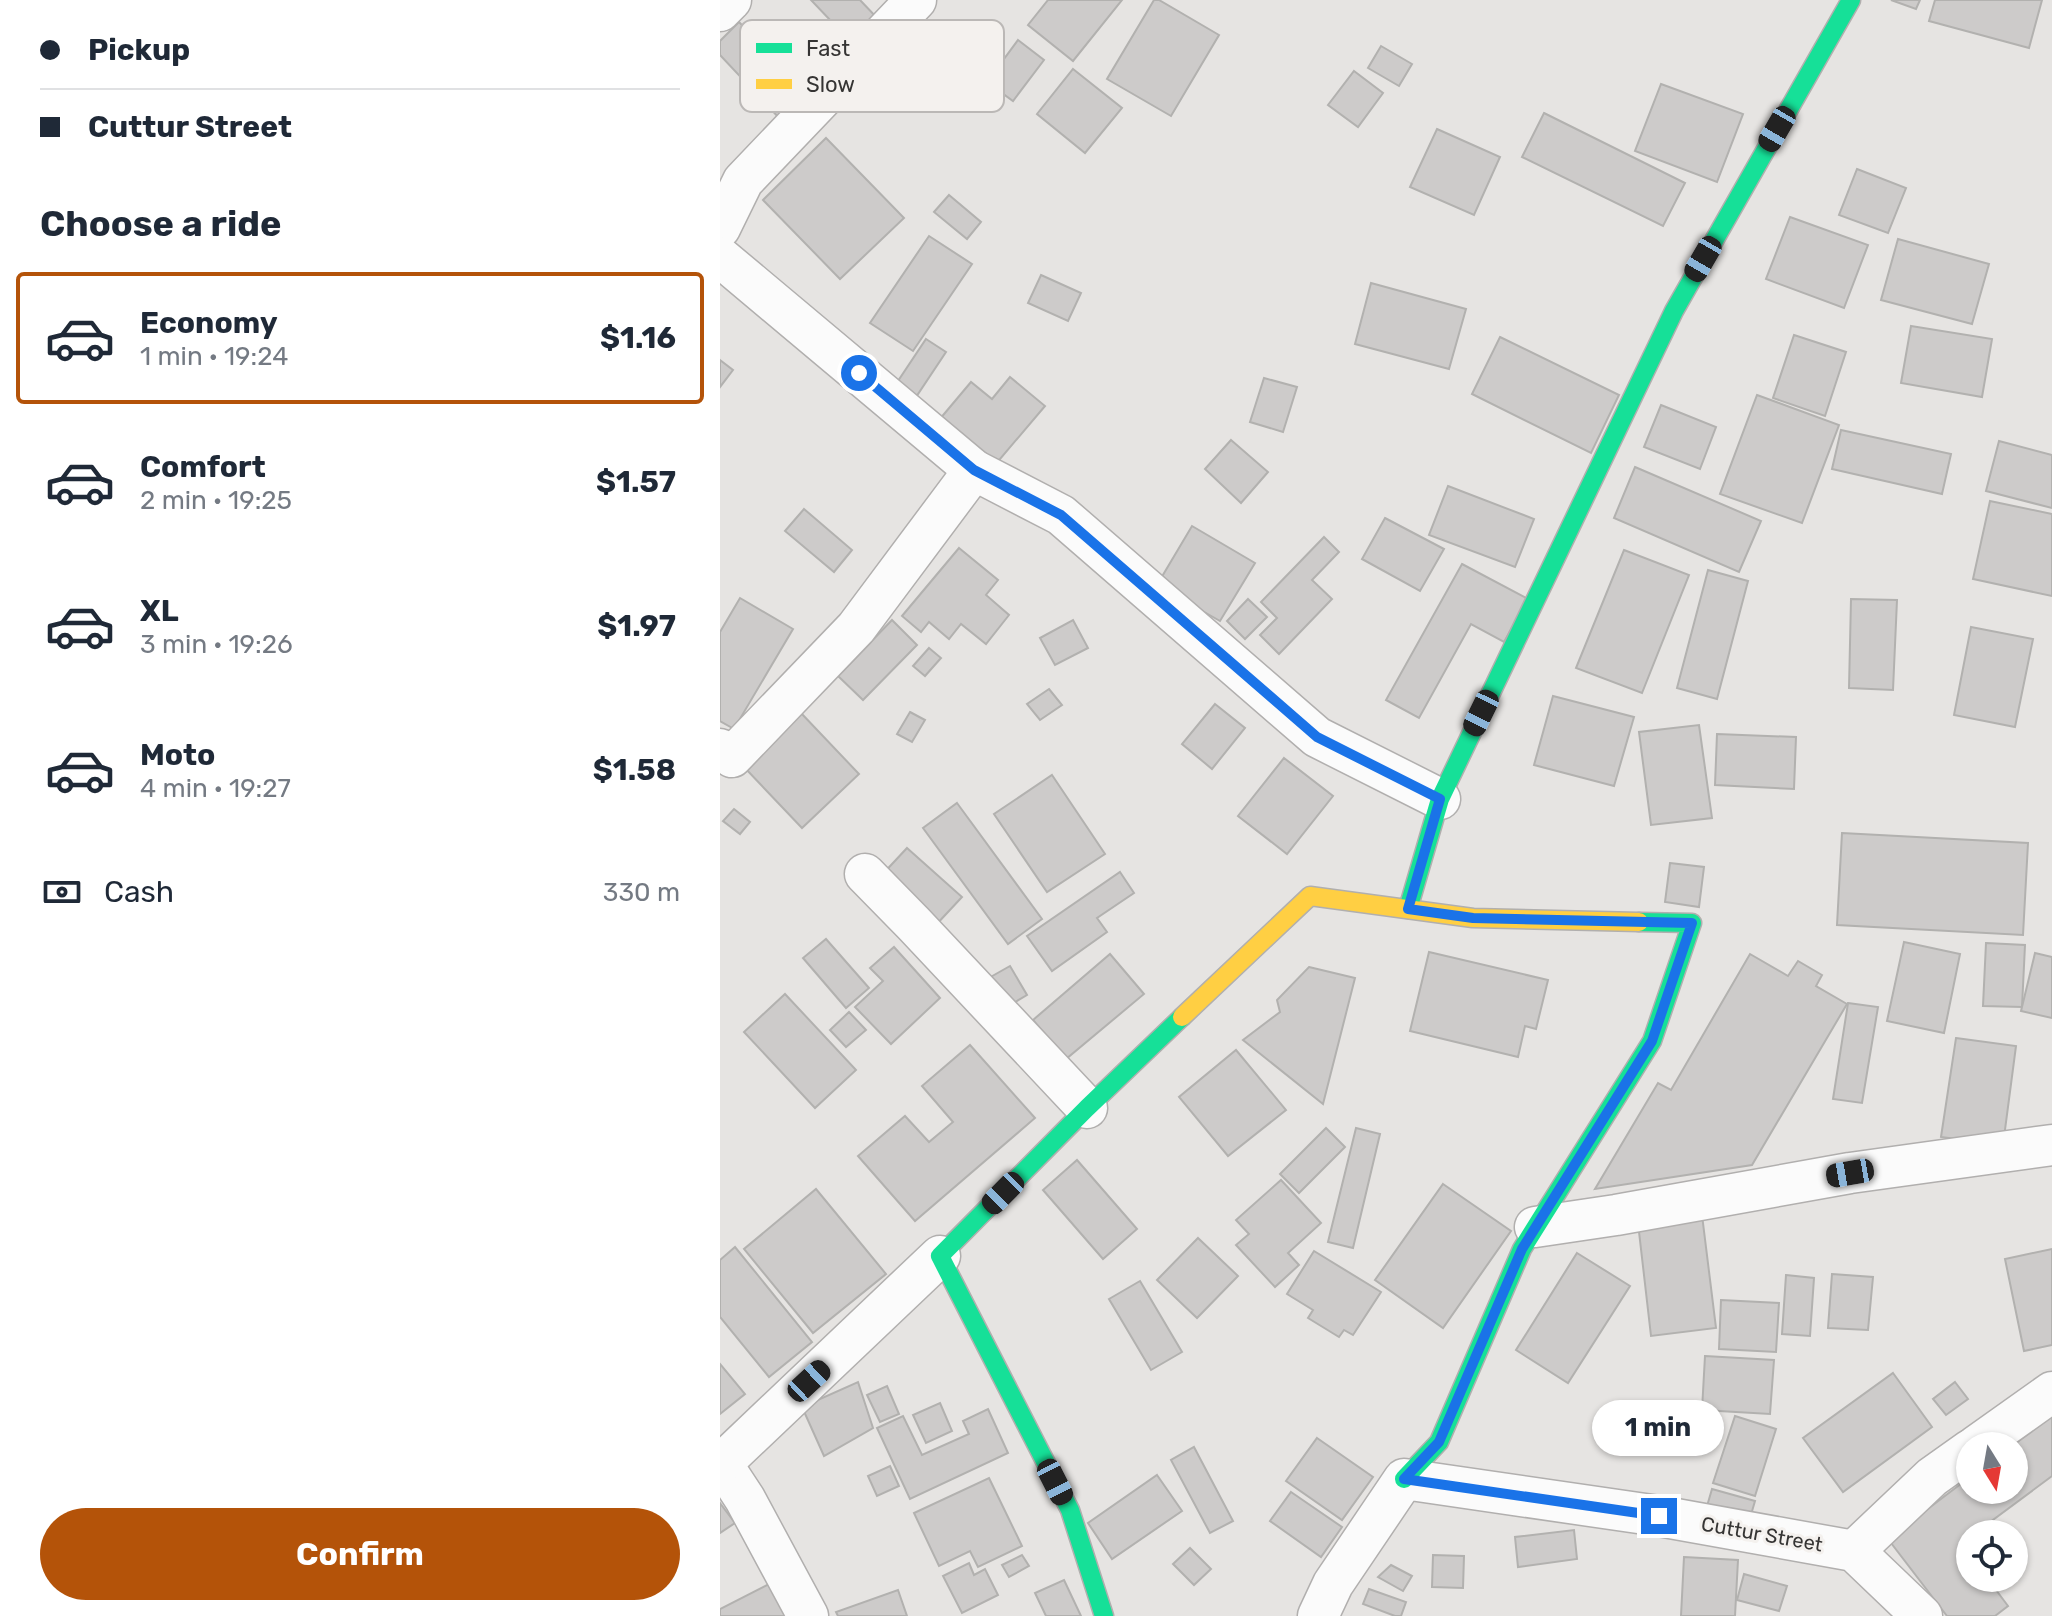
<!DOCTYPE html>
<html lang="en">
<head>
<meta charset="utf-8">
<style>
	:root { --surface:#fff; --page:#f2f2f3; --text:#1f2937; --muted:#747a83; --line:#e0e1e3; --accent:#b45309 }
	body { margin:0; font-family:Rubik,sans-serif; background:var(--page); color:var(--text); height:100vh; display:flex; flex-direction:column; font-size:30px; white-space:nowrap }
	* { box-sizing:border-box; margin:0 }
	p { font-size:26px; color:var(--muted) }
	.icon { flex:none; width:44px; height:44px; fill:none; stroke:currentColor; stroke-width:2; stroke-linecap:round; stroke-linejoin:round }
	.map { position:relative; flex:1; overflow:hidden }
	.details { display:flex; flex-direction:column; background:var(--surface); width:720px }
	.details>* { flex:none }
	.banner { display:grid; align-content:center; height:176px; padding:0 40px; background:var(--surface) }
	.needle { width:52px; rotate:169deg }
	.controls { position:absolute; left:1236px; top:1432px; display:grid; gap:16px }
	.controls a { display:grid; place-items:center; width:72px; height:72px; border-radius:50%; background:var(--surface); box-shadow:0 2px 6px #0004; font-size:40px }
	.end { position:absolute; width:36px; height:36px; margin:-18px; border:10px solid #1a73e8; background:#fff; box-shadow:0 0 0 4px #fff }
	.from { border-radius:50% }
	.bubble { position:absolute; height:56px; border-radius:28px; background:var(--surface); box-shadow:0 2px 6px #0004; font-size:26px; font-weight:700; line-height:56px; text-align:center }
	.car { position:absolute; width:24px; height:48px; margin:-24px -12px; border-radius:10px; box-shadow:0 0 6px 2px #0007; background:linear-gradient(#222 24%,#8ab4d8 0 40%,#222 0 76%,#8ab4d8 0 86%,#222 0) }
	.banner b { display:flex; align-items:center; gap:28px; height:76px; font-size:30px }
	.banner b+b { border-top:2px solid var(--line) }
	.banner i { width:20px; height:20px; background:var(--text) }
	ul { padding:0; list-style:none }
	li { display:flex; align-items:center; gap:24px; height:132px; margin:0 16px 12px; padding:0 24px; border:4px solid transparent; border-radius:8px }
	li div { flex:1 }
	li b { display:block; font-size:30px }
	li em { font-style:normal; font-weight:700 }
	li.selected { border-color:var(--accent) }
	li>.icon { width:72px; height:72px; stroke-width:1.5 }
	h2 { padding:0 40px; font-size:36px; line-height:96px }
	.pay { display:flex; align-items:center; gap:20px; height:88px; padding:0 40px; font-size:30px }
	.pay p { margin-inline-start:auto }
	.action { display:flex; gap:16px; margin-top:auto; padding:16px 40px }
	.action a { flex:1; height:92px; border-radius:48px; background:var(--accent); color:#fff; font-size:32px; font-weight:700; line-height:92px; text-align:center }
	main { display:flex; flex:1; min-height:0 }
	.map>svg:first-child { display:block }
	.building { fill:#cdcbca; stroke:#b2b1af; stroke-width:2 }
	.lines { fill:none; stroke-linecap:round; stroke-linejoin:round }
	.street-casing { stroke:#b1afae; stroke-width:43 }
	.fast-casing { stroke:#b1afae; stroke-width:21 }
	.slow-casing { stroke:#b1afae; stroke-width:21 }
	.street { stroke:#fbfbfb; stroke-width:40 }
	.fast { stroke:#16e098; stroke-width:18 }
	.slow { stroke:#ffcf43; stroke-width:18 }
	.route { stroke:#1a73e8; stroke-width:10 }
	.labels { text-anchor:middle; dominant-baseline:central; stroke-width:6; stroke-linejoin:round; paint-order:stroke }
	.street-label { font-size:20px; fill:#353433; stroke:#f4f1ee }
	.key { fill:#f4f1ee; stroke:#bbb8b6; stroke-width:2 }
	.key-label { font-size:22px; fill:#353433 }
</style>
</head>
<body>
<main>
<section class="details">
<div class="banner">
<b><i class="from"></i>Pickup</b>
<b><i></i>Cuttur Street</b>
</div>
<h2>Choose a ride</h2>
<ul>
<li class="selected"><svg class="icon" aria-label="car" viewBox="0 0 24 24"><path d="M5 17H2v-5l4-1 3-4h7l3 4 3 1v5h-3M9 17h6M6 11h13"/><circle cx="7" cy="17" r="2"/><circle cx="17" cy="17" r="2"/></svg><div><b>Economy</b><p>1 min · 19:24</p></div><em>$1.16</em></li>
<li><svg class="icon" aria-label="car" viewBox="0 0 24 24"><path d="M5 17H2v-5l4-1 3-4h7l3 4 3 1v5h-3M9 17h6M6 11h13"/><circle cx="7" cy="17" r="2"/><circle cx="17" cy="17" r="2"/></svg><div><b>Comfort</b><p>2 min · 19:25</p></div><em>$1.57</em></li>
<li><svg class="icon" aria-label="car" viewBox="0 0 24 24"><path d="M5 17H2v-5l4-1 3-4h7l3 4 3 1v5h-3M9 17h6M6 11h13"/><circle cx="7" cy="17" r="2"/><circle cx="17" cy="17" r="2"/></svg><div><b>XL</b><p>3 min · 19:26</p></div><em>$1.97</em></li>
<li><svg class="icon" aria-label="car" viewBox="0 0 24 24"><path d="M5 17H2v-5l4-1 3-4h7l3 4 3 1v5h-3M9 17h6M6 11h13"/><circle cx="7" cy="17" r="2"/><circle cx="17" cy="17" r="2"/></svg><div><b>Moto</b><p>4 min · 19:27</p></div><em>$1.58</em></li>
</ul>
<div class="pay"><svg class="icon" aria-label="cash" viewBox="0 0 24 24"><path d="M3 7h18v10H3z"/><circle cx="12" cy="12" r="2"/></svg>Cash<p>330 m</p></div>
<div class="action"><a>Confirm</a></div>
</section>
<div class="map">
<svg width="1332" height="1616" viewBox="0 0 1332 1616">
	<rect width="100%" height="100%" fill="#e6e4e2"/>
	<g class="building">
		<polygon points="91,0 140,0 159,20 133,44"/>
		<polygon points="328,0 402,0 353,61 308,25"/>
		<polygon points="434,0 439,0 499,35 451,116 387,79"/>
		<polygon points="1171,0 1200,0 1196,9"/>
		<polygon points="1215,0 1322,0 1309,48 1209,21"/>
		<polygon points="19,22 89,96 62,121 0,55 0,41"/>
		<polygon points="298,40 324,60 293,101 267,82"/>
		<polygon points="661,46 692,64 679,86 648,68"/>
		<polygon points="353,69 402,108 365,153 317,114"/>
		<polygon points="634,71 663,93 638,127 608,105"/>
		<polygon points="941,84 1023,114 997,182 915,151"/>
		<polygon points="824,113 965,183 943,226 802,157"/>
		<polygon points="717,129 780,157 754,215 690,187"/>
		<polygon points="106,138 184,218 120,279 43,200"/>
		<polygon points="1137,169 1186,188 1168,233 1119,215"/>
		<polygon points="229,195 261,222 247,239 214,212"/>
		<polygon points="1070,217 1148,245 1124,308 1046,279"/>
		<polygon points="209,236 252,264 193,351 150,323"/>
		<polygon points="1178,239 1269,264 1252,324 1161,300"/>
		<polygon points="321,275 361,293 348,321 308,303"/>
		<polygon points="651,283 746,309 729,369 635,344"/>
		<polygon points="1191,326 1272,339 1262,397 1181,383"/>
		<polygon points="1074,335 1126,352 1105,416 1053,398"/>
		<polygon points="780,337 899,395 871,453 752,394"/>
		<polygon points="206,339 226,352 196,397 176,384"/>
		<polygon points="0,360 13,370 0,387"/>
		<polygon points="290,377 325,406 269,472 214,426 251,382 272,399"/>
		<polygon points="544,378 577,387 563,432 530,422"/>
		<polygon points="1037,395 1119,425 1082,523 1000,494"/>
		<polygon points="941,405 996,427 980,469 924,447"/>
		<polygon points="1121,430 1231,454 1222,494 1112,469"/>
		<polygon points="511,440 548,472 521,503 485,469"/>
		<polygon points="1279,441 1332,455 1332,508 1266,491"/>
		<polygon points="915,467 1041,521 1019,572 894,518"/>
		<polygon points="728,486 814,519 795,567 709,535"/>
		<polygon points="1270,501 1332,514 1332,596 1253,579"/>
		<polygon points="84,509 132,550 114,572 65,531"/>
		<polygon points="665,518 724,549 700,591 642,559"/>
		<polygon points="472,526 535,563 500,621 437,585"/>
		<polygon points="604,537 619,552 592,580 612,599 559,654 540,635 557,618 541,602"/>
		<polygon points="239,548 278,580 266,595 289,615 266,644 241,624 229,639 209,622 201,632 182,616"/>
		<polygon points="904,550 969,575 922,693 856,668"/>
		<polygon points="742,564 808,599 784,642 751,624 699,718 666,700"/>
		<polygon points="988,570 1028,581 997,699 957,688"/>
		<polygon points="20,598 73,629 14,729 0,721 0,632"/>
		<polygon points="528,599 547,617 525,639 507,621"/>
		<polygon points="1131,599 1177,600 1173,690 1129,688"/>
		<polygon points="172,620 197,645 143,700 118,676"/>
		<polygon points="353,620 368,648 335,665 320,638"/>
		<polygon points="1251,627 1313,639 1295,727 1234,715"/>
		<polygon points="209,648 221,658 205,676 193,666"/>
		<polygon points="329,689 342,705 320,720 307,704"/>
		<polygon points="833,696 914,717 894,786 814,765"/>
		<polygon points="495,704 525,728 492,769 462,744"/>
		<polygon points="190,712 205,720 192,742 177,734"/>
		<polygon points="81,713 139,774 82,828 24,767"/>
		<polygon points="979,725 992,818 931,825 919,732"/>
		<polygon points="997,734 1076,737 1074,789 995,785"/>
		<polygon points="564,758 613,796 567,854 518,816"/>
		<polygon points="332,775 385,854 327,892 274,814"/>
		<polygon points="237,803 322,919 288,944 203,828"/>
		<polygon points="14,809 30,822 20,834 3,821"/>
		<polygon points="1122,833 1308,843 1303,935 1117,925"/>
		<polygon points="187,848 242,897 214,927 159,878"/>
		<polygon points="950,863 984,867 979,907 945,902"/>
		<polygon points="400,872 414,893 377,918 387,932 332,971 307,936"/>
		<polygon points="106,939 149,988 126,1008 83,958"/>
		<polygon points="1184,942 1240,954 1224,1033 1167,1021"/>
		<polygon points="1266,943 1305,945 1302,1007 1263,1006"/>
		<polygon points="174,947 220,998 171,1044 135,1007 163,981 150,968"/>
		<polygon points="709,952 828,980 816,1029 805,1026 798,1057 690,1031"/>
		<polygon points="1315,953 1332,957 1332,1018 1301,1011"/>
		<polygon points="390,954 424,994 346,1059 313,1020"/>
		<polygon points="1030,954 1068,976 1078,961 1102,975 1096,986 1127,1004 1032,1165 875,1189 938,1083 951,1090"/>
		<polygon points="290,966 307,995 285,1008 267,979"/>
		<polygon points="589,967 635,978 603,1104 523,1040 560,1012 557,1000"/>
		<polygon points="65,994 136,1070 95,1108 24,1032"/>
		<polygon points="1128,1003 1158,1007 1142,1103 1113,1099"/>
		<polygon points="129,1012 146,1030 126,1047 110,1030"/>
		<polygon points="1236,1038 1296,1046 1283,1145 1221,1137"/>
		<polygon points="250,1045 315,1118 195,1221 138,1156 185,1116 209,1142 233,1122 202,1086"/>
		<polygon points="516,1050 566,1110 508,1156 459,1097"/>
		<polygon points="606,1128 625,1147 579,1193 560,1174"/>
		<polygon points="636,1128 660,1134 633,1248 608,1242"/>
		<polygon points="357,1160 417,1229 383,1259 323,1190"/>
		<polygon points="561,1180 601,1223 568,1253 579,1265 555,1287 516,1245 529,1234 516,1220"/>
		<polygon points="723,1184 791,1231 723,1328 655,1280"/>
		<polygon points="96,1189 166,1274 93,1333 24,1249"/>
		<polygon points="982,1215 996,1328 931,1336 918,1223"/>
		<polygon points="478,1238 518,1276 477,1318 437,1280"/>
		<polygon points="15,1247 92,1342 49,1377 0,1317 0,1260"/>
		<polygon points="1332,1249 1332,1345 1304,1351 1285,1259"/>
		<polygon points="594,1251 661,1292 633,1335 624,1330 619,1337 588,1318 593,1310 567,1294"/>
		<polygon points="857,1253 910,1286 848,1383 796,1350"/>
		<polygon points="1112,1274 1153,1277 1148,1330 1108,1328"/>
		<polygon points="1066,1275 1094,1278 1090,1336 1062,1334"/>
		<polygon points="420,1281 462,1352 431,1370 389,1299"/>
		<polygon points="1001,1300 1059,1303 1056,1352 999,1349"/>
		<polygon points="985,1356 1054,1360 1050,1414 982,1410"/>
		<polygon points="0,1364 25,1394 0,1414"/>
		<polygon points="1173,1373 1212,1427 1123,1492 1083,1438"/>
		<polygon points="138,1382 153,1428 104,1456 82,1407"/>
		<polygon points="1235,1382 1248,1399 1226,1415 1213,1399"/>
		<polygon points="167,1386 179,1414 160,1422 147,1395"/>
		<polygon points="220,1403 232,1431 206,1443 193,1415"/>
		<polygon points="268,1409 288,1453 190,1499 157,1428 183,1416 202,1455 249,1434 243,1421"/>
		<polygon points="1015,1416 1056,1429 1035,1496 993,1483"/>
		<polygon points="1332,1416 1332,1476 1254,1534 1250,1534 1250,1537 1241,1544 1250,1555 1250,1578 1267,1578 1288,1606 1275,1616 1227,1616 1168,1539 1250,1477 1250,1490 1294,1490 1294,1446 1292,1446"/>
		<polygon points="597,1438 653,1477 622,1520 566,1481"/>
		<polygon points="474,1447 513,1521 490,1533 451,1460"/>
		<polygon points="170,1466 179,1486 157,1496 148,1476"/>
		<polygon points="437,1475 462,1511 392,1559 368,1523"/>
		<polygon points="269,1478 302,1546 258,1567 250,1551 219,1566 194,1513"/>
		<polygon points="992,1489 1035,1501 1028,1525 985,1513"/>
		<polygon points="571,1492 622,1527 601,1557 550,1521"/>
		<polygon points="0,1503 15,1523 0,1533"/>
		<polygon points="854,1530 857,1559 798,1567 795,1537"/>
		<polygon points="470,1548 491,1569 474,1585 453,1564"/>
		<polygon points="302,1555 309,1566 289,1577 282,1565"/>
		<polygon points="713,1555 744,1556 743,1588 712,1587"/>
		<polygon points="964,1557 1018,1560 1015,1616 961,1616"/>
		<polygon points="249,1563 254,1575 265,1569 278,1595 242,1613 223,1576"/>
		<polygon points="671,1565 692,1576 683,1591 658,1577"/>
		<polygon points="1024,1574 1067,1586 1059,1611 1017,1600"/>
		<polygon points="344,1580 361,1616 326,1616 315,1593"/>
		<polygon points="51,1583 67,1616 0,1616 0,1609"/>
		<polygon points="649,1589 686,1602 681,1616 675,1616 643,1604"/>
		<polygon points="178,1590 187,1616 118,1616 116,1612"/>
	</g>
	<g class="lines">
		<defs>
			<g id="street">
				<polyline points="0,11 11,0"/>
				<polyline points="0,228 23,181 196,0"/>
				<polyline points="0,257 254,470 341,515 597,737 720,799"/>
				<polyline points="0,749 12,757 136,628 254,470"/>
				<polyline points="145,874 194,924 367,1108"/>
				<polyline points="815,1227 896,1215 1130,1173 1332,1145"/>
				<polyline points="1256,1446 1332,1392"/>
				<polyline points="2,1464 25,1499 88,1616"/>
				<polyline points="0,1465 220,1256"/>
				<polyline points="1134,1551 1212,1477 1250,1450"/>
				<polyline points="598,1616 613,1584 684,1479 939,1516 1134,1551 1202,1616"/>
			</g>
			<g id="fast">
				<polyline points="688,909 720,799 954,311 1131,0"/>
				<polyline points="684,1479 719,1442 802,1249 932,1041 972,923 919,922"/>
				<polyline points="384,1616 350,1510 220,1256 367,1108 462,1017"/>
			</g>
			<polyline id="slow" points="462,1017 590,896 753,918 919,922"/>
		</defs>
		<use href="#street" class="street-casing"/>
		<use href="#fast" class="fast-casing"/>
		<use href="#slow" class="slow-casing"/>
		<use href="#street" class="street"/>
		<use href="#fast" class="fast"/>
		<use href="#slow" class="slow"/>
	</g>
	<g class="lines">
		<polyline class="route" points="139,373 254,470 341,515 597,737 720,799 688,909 753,918 972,923 932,1041 802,1249 719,1442 684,1479 939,1516"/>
	</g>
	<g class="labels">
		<g class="street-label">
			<text transform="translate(1042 1534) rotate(10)">Cuttur Street</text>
		</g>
	</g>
	<rect x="20" y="20" width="264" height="92" rx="12" class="key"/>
	<rect x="36" y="43" width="36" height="10" fill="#16e098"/>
	<rect x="36" y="79" width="36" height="10" fill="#ffcf43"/>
	<g class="key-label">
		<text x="86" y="56">Fast</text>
		<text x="86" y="92">Slow</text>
	</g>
</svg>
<div class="controls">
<a><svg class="needle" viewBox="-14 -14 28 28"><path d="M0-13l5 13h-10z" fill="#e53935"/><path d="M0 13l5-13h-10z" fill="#747a83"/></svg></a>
<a><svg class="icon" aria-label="locate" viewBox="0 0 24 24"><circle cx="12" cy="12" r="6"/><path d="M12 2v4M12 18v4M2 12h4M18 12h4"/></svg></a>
</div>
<i class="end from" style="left:139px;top:373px"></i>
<i class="end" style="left:939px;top:1516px"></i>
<div class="bubble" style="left:872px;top:1400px;width:132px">1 min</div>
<i class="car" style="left:1057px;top:129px;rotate:210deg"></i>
<i class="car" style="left:983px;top:259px;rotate:210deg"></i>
<i class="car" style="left:761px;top:713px;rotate:206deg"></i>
<i class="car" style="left:1130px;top:1173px;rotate:260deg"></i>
<i class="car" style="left:283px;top:1193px;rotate:225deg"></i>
<i class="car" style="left:89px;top:1381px;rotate:47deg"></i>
<i class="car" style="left:335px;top:1482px;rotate:153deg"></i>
</div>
</main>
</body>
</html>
